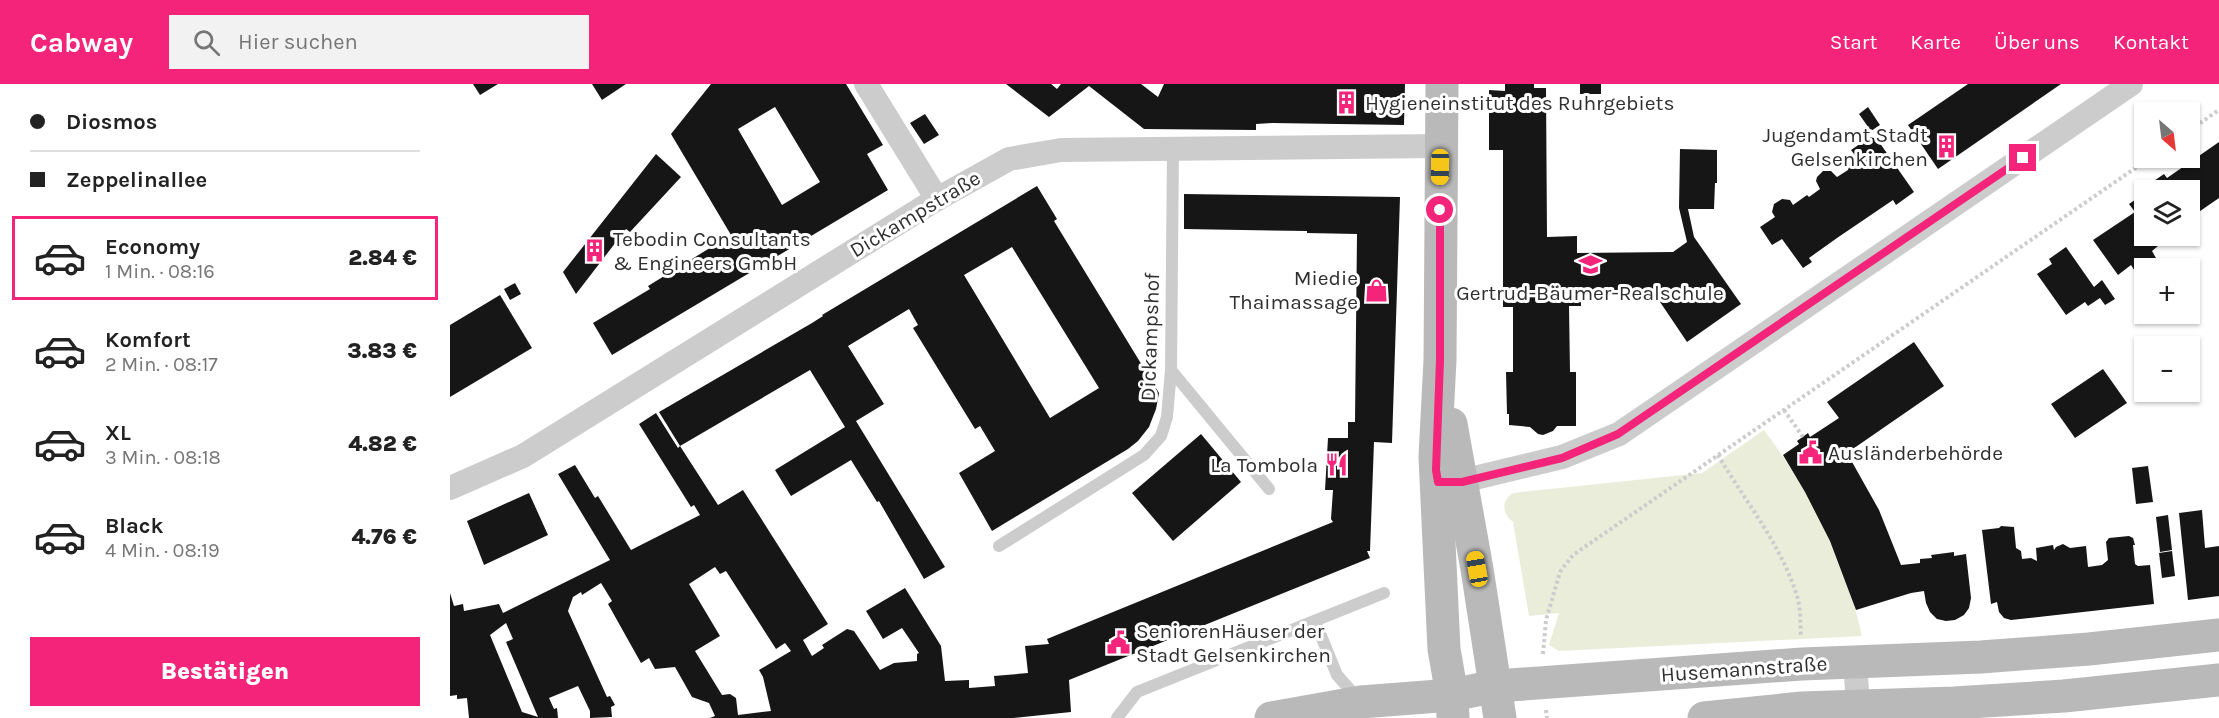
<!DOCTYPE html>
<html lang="de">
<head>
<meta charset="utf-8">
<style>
	:root { --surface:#fff; --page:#f2f2f2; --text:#222; --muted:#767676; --line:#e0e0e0; --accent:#f3247a }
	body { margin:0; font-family:Karla,sans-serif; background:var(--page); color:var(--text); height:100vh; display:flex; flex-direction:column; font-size:22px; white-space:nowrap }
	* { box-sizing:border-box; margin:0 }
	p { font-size:20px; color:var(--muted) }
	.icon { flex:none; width:33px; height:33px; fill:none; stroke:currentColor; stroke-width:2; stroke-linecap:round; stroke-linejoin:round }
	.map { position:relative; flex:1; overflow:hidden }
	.panel { display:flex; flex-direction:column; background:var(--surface); width:450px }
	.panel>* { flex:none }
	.banner { display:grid; align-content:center; height:132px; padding:0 30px; background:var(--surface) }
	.needle { width:39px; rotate:152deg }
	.tools { position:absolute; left:1684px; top:18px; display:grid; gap:12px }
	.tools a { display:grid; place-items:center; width:66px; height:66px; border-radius:0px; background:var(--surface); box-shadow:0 2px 4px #0004; font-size:30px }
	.end { position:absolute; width:27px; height:27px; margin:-14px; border:8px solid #f3247a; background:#fff; box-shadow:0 0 0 3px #fff }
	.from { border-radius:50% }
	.car { position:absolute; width:18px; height:36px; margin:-18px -9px; border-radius:8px; box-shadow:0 0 4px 2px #0007; background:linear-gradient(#f5c518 24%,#345 0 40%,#f5c518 0 76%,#345 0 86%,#f5c518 0) }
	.banner b { display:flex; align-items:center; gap:21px; height:57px; font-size:22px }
	.banner b+b { border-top:2px solid var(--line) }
	.banner i { width:15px; height:15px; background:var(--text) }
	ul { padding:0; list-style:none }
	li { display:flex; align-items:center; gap:18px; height:84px; margin:0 12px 9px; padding:0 18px; border:3px solid transparent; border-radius:0px }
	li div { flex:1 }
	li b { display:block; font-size:22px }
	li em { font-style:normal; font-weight:800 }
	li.on { border-color:var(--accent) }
	li>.icon { width:54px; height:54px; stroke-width:1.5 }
	.cta { display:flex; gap:12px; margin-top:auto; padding:12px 30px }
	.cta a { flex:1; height:69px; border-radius:0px; background:var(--accent); color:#fff; font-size:24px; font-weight:800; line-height:69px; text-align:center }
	header { display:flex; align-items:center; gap:36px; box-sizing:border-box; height:84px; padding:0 30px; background:var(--accent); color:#fff }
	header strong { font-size:28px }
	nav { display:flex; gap:33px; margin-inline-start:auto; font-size:21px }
	.search { width:420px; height:54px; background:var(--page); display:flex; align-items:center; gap:15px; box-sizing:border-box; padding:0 21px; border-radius:0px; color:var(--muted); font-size:22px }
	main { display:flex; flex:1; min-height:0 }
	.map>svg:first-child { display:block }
	.green { fill:#ebeddb }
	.building { fill:#161616; fill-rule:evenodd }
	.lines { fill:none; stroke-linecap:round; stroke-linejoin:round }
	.path { stroke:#ccc; stroke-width:4; stroke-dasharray:3 3; stroke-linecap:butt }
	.service { stroke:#ccc; stroke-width:12 }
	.minor { stroke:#ccc; stroke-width:24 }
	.secondary { stroke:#b9b9b9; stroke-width:33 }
	.route { stroke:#f3247a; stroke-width:8 }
	.labels { text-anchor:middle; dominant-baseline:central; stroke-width:6; stroke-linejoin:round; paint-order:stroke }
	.poi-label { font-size:21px; fill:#2f2f2f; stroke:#fff; text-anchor:start }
	.street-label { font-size:21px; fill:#2f2f2f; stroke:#fff }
</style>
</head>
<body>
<header>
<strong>Cabway</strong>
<div class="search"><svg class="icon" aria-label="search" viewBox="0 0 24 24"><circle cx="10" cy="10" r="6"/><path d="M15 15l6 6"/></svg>Hier suchen</div>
<nav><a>Start</a><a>Karte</a><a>Über uns</a><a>Kontakt</a></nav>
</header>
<main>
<section class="panel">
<div class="banner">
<b><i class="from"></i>Diosmos</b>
<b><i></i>Zeppelinallee</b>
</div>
<ul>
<li class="on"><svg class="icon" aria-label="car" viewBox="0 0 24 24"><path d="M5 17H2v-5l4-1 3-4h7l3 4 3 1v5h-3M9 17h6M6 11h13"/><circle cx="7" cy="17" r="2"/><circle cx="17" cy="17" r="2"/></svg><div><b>Economy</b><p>1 Min. · 08:16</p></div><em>2.84 €</em></li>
<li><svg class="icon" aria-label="car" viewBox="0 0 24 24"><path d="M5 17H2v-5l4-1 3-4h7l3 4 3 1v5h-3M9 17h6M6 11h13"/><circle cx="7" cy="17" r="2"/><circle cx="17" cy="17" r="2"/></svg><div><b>Komfort</b><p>2 Min. · 08:17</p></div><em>3.83 €</em></li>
<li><svg class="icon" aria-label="car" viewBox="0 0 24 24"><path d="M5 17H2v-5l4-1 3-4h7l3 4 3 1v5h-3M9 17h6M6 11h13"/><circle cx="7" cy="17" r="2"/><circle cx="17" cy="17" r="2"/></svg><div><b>XL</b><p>3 Min. · 08:18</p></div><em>4.82 €</em></li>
<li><svg class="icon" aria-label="car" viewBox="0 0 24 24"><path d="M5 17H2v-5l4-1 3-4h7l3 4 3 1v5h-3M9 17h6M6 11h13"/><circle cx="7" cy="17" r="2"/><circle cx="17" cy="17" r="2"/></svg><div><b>Black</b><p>4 Min. · 08:19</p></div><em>4.76 €</em></li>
</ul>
<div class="cta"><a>Bestätigen</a></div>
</section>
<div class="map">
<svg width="1769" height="634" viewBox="0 0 1769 634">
	<rect width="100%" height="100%" fill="#fff"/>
	<path class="green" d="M1314 346C1360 407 1396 477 1412 552L1109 567 1099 561 1109 529 1079 532 1063 438C1052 429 1051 417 1063 409L1252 389Z"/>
	<g class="building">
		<polygon points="23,0 48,0 30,11"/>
		<polygon points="142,0 176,0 152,16"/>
		<path d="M261 0H396L433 61 417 70 438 106 162 271 143 239 200 205 198 202 281 151 221 50ZM325 23 370 98 332 121 288 45Z"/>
		<polygon points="556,0 601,0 607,5 611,0 691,0 708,13 714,0 955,0 954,41 822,39 806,40 806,46 694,45 639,2 599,33"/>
		<polygon points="1055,0 1084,0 1084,4 1096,4 1097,153 1127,152 1127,169 1223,168 1237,158 1229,124 1230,65 1267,66 1267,99 1265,99 1264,125 1238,125 1244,153 1291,220 1237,258 1206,212 1131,213 1131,222 1119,222 1120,288 1126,288 1126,342 1107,342 1103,347 1093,351 1088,350 1080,343 1059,341 1059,330 1057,330 1056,288 1063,288 1063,223 1053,223 1053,66 1039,66 1039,6 1055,7"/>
		<rect x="1130" y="0" width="21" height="10"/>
		<polygon points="1518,0 1611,0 1488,85 1458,41"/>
		<polygon points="1418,23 1430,41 1421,47 1409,30"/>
		<polygon points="475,30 489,51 474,60 460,39"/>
		<polygon points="1420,53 1427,55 1464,108 1446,121 1443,116 1387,154 1359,174 1362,178 1353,184 1332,155 1322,161 1310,143 1325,133 1322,128 1324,120 1332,115 1340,116 1343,121 1357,111 1359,113 1370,105 1366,97 1367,93 1373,87 1381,87 1387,93 1398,86 1399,80 1407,74 1401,66"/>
		<polygon points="1769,58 1769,114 1740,134 1740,106 1697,106 1695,103 1714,90 1717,94"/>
		<polygon points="206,70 231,93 180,148 176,145 126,210 113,188"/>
		<path d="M587 102 607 135 604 137 709 309 706 325 699 343 688 357 678 365 542 447 509 389 545 367 530 342 525 345 463 244 468 241 459 225 398 262 434 320 406 337 495 483 474 495 429 417 427 418 401 376 341 412 325 386 395 343 360 286 230 362 209 328 362 239 373 232 372 231ZM562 163 649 304 600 334 514 191Z"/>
		<polygon points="1695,109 1695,139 1693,140 1695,152 1701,152 1708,162 1702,167 1706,174 1704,176 1702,184 1695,184 1695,189 1688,187 1686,189 1681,181 1668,191 1643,156 1685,128 1679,120"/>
		<path d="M734 110 950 113 942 359 924 358 920 467H917L920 474 619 596 621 628 563 634H260L265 632 259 619 242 613 225 583 205 585 199 574 191 579 158 520 162 517 151 499 132 511 131 508 123 513 118 527 157 613 160 612 165 621 161 623 162 633 140 634V627L128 602 99 614 104 625 107 624 108 634H19L17 614 7 615V611L0 612V509L4 522 13 520 14 527 49 520 53 529 160 476 108 390 125 381 145 414 148 412 181 466 250 431 244 421 241 423 189 340 206 329 228 364 230 362 268 421 293 406 378 540 353 556 362 572 374 564 372 561 397 545 404 547 430 586 444 579 467 577V570L469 569 452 544 433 555 416 527 455 504 491 562 495 597 519 596V604L545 602 544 592 578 589 575 562 599 560 597 555 883 438 881 435 883 406H875L878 354H898V338H905L907 150 857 149V147L734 145ZM265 483 270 490 276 487 326 565 335 559 341 567 309 586 313 593 321 627 288 631 286 614 280 610 272 611 245 567 270 552 239 500ZM56 539 63 555 56 558 88 633 72 628 40 551Z"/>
		<polygon points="1616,163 1644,203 1652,196 1665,215 1655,221 1650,214 1638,222 1635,218 1616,231 1587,190 1602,180 1599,175"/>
		<polygon points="65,199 71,210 60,216 54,205"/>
		<polygon points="50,211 82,264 0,313 0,241"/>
		<polygon points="1464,258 1494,302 1397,369 1429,426 1451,481 1470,479 1470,475 1482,474 1481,471 1504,468 1504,472 1516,470 1521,514 1519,524 1514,531 1505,536 1496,537 1487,535 1480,528 1476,519 1474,507 1461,509 1406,526 1380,457 1355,408 1333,371 1349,360 1347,357 1358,349 1360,353 1389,334 1377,318"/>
		<polygon points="1653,285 1677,319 1625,354 1601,320"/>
		<polygon points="751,350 791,398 723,457 682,409"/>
		<polygon points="1698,382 1703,418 1686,420 1682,384"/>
		<polygon points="79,409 98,451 34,481 17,437"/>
		<polygon points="1752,426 1755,464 1769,462 1769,512 1738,516 1729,429"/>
		<polygon points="1718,431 1722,466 1710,468 1706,433"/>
		<polygon points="1551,442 1564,443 1566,464 1571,467 1572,475 1581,474 1587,477 1586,464 1603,461 1604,466 1606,463 1613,460 1620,464 1636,462 1638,483 1652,481 1658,476 1656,458 1659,454 1679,452 1683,454 1685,461 1683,461 1685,480 1688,482 1700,481 1704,520 1561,536 1554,534 1549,528 1547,518 1541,520 1532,446 1549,444"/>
		<polygon points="1722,467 1725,492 1712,494 1709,469"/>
	</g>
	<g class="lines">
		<g class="path">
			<polyline points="1740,46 1769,26"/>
			<polyline points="1334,326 1353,353"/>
			<path d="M1268 371C1295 417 1331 460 1347 512 1351 525 1350 539 1351 553"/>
			<polyline points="1093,570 1096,536 1110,488 1123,471 1700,74"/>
			<polyline points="1096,626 1097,634"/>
		</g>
		<g class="service">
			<polyline points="721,286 819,405"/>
			<polyline points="549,462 694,371 711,352 717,333 721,286 723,64"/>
			<polyline points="865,537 887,591 909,616"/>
			<polyline points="667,634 687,608 934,509"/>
		</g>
		<g class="minor">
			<polyline points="416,0 487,115"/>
			<polyline points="995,398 1012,397 1112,373 1169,350 1681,0"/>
			<polyline points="0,404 73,372 487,115 559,75 611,66 991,62"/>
			<polyline points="1405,578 1408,621 1406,634"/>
		</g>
		<g class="secondary">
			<polyline points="992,0 990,276 985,373 994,565 1002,611 1003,634"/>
			<polyline points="1001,340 1027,485 1050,634"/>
			<polyline points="821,634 911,618 1002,611 1046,602 1352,580 1531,573 1639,565 1769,551"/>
			<polyline points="1254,634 1352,624 1504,619 1614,612 1769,596"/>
		</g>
	</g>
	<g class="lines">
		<polyline class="route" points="990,126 990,276 986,386 988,398 1012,398 1112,374 1168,350 1573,74"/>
	</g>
	<defs>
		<symbol id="building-bare" viewBox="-9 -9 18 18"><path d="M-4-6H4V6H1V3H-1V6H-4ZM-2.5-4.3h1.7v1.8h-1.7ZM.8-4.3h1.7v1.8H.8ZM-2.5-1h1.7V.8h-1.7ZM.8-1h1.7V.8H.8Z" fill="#f3247a" stroke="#fff" stroke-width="2.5" paint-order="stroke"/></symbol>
		<symbol id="school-bare" viewBox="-9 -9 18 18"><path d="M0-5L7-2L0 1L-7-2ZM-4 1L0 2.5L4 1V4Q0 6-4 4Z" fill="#f3247a" stroke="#fff" stroke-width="2.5" paint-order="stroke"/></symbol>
		<symbol id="shop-bare" viewBox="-9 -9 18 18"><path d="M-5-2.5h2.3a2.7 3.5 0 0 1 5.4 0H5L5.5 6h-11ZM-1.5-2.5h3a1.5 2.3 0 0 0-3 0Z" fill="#f3247a" stroke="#fff" stroke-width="2.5" paint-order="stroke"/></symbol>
		<symbol id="civic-bare" viewBox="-9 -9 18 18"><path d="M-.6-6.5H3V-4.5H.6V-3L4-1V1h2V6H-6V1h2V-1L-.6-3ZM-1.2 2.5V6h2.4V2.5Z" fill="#f3247a" stroke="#fff" stroke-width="2.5" paint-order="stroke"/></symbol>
		<symbol id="restaurant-bare" viewBox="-9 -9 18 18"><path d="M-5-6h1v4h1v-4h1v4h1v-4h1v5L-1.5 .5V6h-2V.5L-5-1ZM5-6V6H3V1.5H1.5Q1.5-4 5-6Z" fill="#f3247a" stroke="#fff" stroke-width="2.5" paint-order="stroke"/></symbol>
	</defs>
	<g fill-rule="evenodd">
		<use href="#building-bare" x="880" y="2" width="33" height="33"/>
		<use href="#building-bare" x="1480" y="46" width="33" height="33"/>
		<use href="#building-bare" x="128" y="150" width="33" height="33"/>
		<use href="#school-bare" x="1124" y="164" width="33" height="33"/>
		<use href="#shop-bare" x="910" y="190" width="33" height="33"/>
		<use href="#civic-bare" x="1344" y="352" width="33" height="33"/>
		<use href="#restaurant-bare" x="870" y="364" width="33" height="33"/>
		<use href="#civic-bare" x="652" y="542" width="33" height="33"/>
	</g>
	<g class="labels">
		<g class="poi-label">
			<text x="915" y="19">Hygieneinstitut des Ruhrgebiets</text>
			<text x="1478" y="51" text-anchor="end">Jugendamt Stadt<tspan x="1478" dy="24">Gelsenkirchen</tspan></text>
			<text x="163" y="155">Tebodin Consultants<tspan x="163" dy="24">&amp; Engineers GmbH</tspan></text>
			<text x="908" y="194" text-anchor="end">Miedie<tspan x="908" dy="24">Thaimassage</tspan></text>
			<text x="1140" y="209" text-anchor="middle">Gertrud-Bäumer-Realschule</text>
			<text x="1378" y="369">Ausländerbehörde</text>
			<text x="868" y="381" text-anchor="end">La Tombola</text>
			<text x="686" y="547">SeniorenHäuser der<tspan x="686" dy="24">Stadt Gelsenkirchen</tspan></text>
		</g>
		<g class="street-label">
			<text transform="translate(465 130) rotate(-31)">Dickampstraße</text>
			<text transform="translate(700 253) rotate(-88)">Dickampshof</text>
			<text transform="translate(1294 585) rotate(-4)">Husemannstraße</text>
		</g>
	</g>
</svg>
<div class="tools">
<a><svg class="needle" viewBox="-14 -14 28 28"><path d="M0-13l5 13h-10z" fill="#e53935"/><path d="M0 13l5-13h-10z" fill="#767676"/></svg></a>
<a><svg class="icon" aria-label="layers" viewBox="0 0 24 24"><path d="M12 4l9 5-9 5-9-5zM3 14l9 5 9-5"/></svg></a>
<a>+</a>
<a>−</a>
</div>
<i class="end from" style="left:990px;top:126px"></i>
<i class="end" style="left:1573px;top:74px"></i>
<i class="car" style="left:990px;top:83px;rotate:181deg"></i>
<i class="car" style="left:1027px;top:485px;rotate:350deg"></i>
</div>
</main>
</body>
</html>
